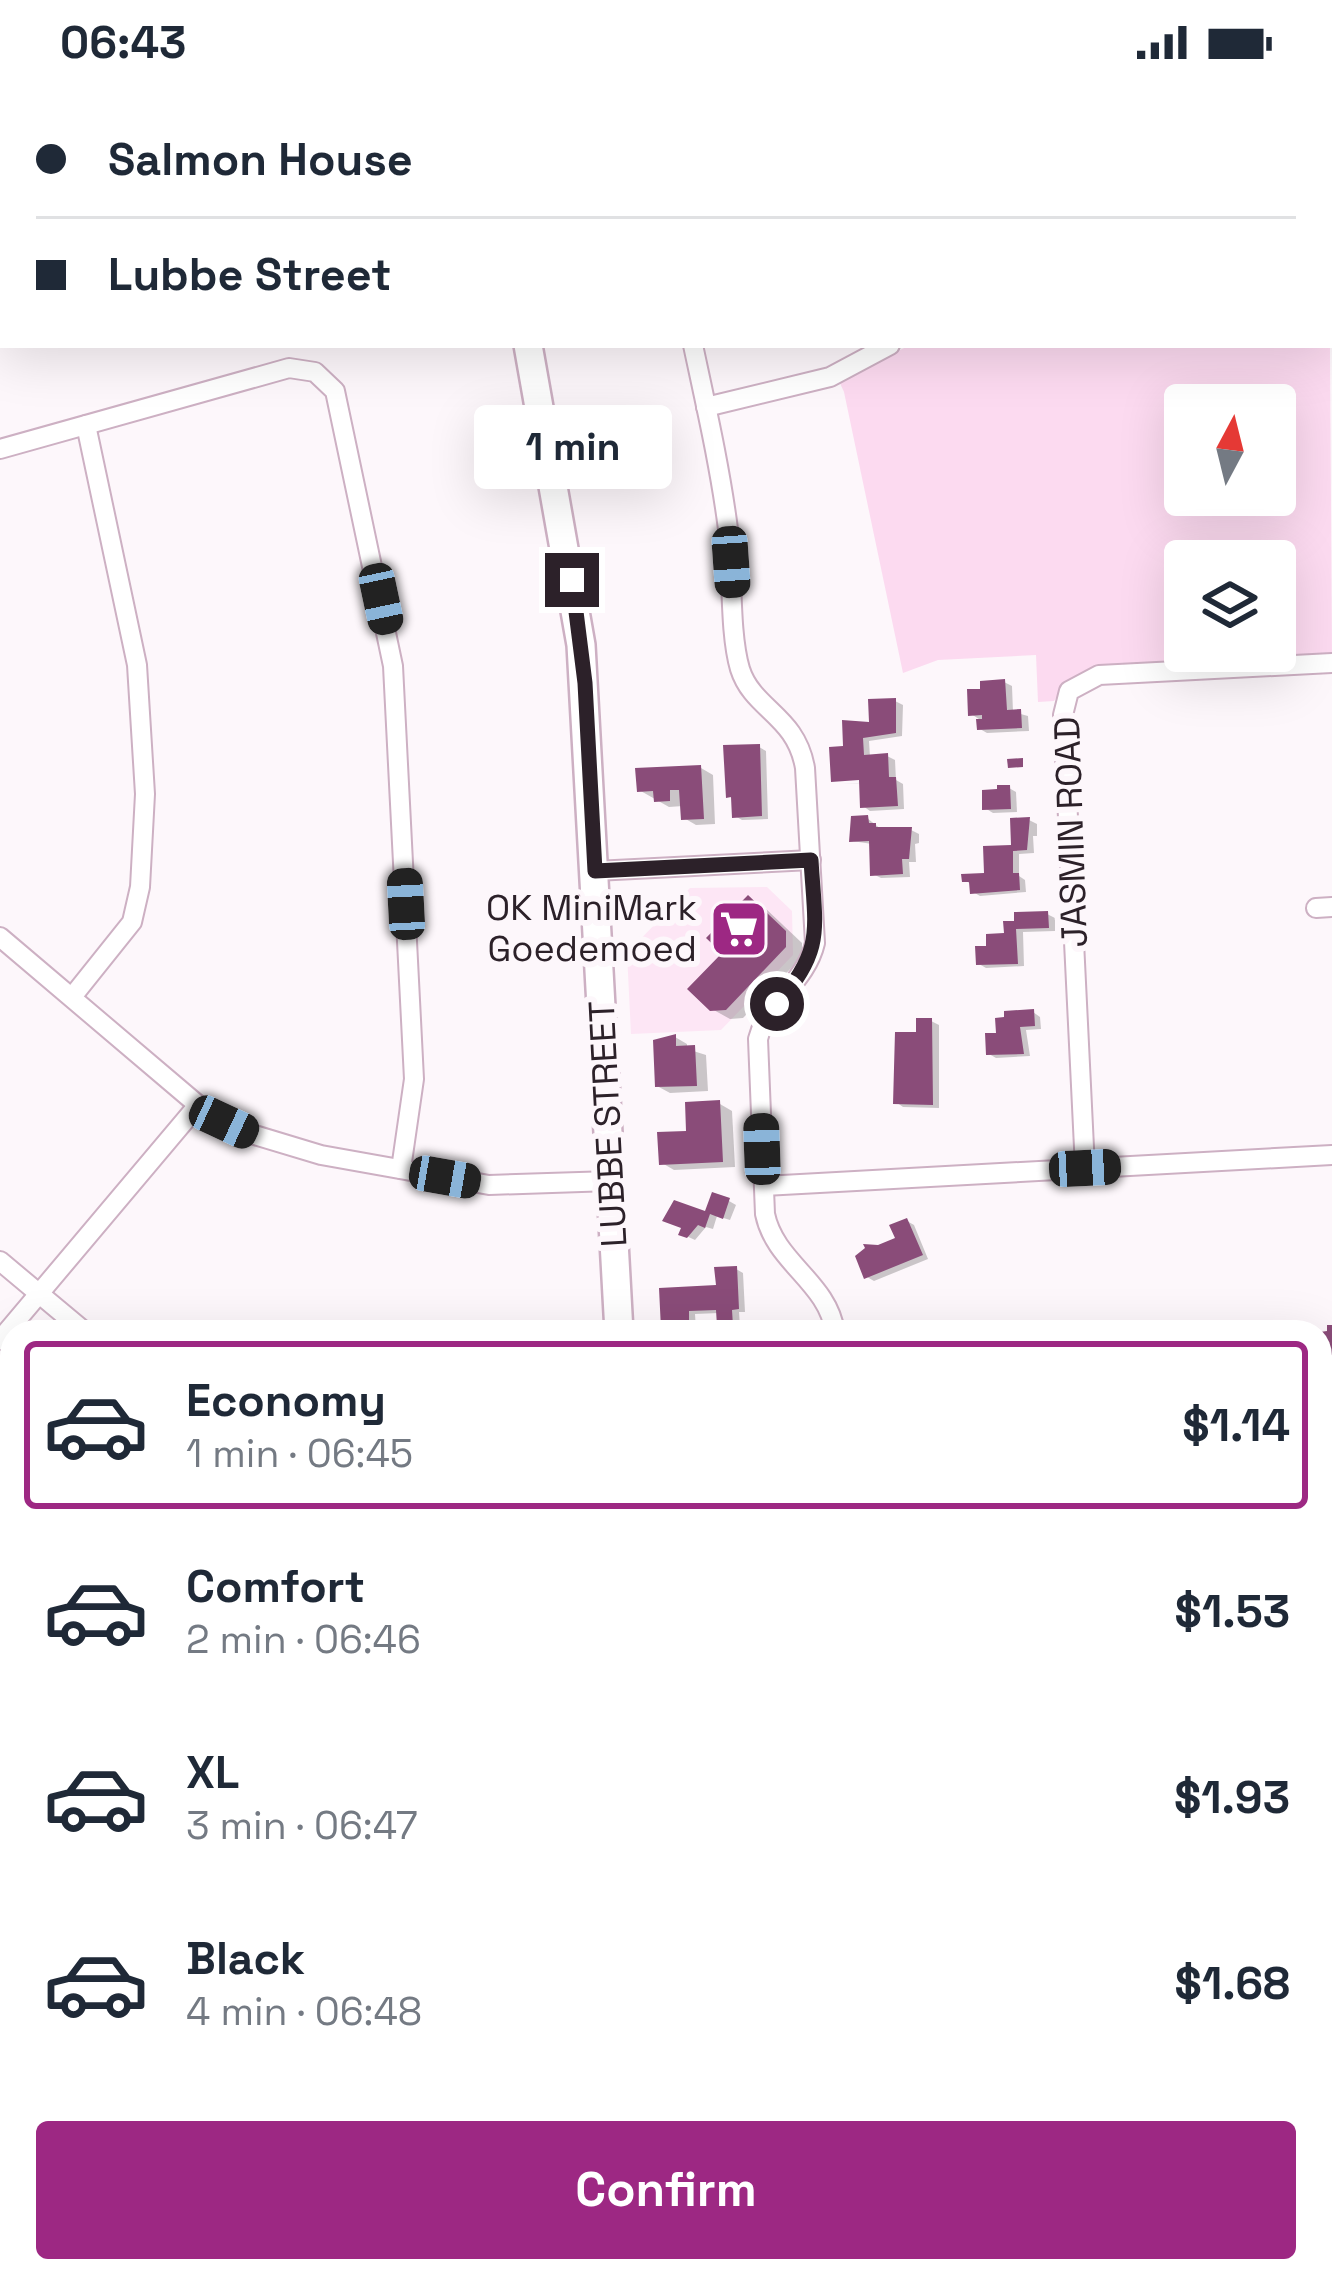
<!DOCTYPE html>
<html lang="en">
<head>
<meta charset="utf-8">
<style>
	:root { --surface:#fff; --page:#f2f2f3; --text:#1f2937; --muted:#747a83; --line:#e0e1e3; --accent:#9d2883 }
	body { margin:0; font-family:"Space Grotesk",sans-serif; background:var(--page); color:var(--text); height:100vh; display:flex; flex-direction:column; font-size:45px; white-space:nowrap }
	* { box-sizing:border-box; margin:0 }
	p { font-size:39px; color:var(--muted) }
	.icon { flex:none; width:66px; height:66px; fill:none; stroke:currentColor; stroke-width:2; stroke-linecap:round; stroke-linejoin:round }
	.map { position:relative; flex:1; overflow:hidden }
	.drawer { position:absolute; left:0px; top:1236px; width:1332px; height:963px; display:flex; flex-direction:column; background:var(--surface); border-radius:36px 36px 0 0; box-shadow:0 12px 48px #0002 }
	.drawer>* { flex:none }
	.banner { position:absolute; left:0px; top:0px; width:1332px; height:264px; box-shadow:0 12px 48px #0002; display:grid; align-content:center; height:264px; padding:0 36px; background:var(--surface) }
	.needle { width:78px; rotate:7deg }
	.tools { position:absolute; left:1164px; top:300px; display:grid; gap:24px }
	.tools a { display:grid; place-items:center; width:132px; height:132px; border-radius:12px; background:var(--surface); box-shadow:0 12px 48px #0002; font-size:60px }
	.end { position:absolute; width:54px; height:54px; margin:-27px; border:15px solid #2c2129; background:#fff; box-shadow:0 0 0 6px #fff }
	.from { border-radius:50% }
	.bubble { position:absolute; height:84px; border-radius:12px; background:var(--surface); box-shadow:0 12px 48px #0002; font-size:39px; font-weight:600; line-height:84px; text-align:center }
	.car { position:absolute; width:36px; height:72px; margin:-36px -18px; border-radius:15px; box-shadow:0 0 9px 3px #0007; background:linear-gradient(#222 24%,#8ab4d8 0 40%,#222 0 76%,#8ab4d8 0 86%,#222 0) }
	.banner b { display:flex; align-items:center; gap:42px; height:114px; font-size:45px }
	.banner b+b { border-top:3px solid var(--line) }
	.banner i { width:30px; height:30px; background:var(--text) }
	ul { padding:21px 0 0; list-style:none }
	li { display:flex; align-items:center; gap:36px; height:168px; margin:0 24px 18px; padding:0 12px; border:6px solid transparent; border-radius:12px }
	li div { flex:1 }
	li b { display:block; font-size:45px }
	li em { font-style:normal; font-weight:600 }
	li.active { border-color:var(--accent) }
	li>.icon { width:108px; height:108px; stroke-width:1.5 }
	.button { display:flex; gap:24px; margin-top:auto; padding:24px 36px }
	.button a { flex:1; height:138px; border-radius:12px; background:var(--accent); color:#fff; font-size:48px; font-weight:600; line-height:138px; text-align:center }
	.status { display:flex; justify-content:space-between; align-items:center; height:84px; padding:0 60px; background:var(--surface); direction:ltr }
	.status svg { height:33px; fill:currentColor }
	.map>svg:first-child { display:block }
	.built { fill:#fde6f5 }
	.green { fill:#fcdaf0; fill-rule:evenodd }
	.shadow { fill:#0003 }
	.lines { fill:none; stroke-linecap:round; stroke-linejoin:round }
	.stream { stroke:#d591c0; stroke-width:6 }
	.building { fill:#8a4c79 }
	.street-casing { stroke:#cdb0c3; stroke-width:22 }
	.secondary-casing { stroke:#cdb0c3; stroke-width:32 }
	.primary-casing { stroke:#aa799b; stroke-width:34 }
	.street { stroke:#fff; stroke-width:18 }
	.secondary { stroke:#fff; stroke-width:27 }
	.primary { stroke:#f5cbe8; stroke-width:30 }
	.route { stroke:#2c2129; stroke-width:15 }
	.labels { text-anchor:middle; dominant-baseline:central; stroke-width:12; stroke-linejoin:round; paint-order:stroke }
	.street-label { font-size:36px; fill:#2c2129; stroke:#fdf7fb }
	.poi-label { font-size:36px; fill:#2c2129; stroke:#fdf7fb; text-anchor:end }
</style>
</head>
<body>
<div class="status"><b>06:43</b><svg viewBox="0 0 49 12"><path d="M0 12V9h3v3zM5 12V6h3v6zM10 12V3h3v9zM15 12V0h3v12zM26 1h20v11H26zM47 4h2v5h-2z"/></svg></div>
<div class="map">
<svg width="1332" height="2198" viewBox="0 0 1332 2198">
	<rect width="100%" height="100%" fill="#fdf7fb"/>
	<polygon class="built" points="767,803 792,827 793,871 721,946 631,950 627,869 690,804"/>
	<g class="green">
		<path d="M1329 119 1332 569 1099 581 1068 596 1054 617 1038 618 1036 571 938 576 903 589 844 308 839 297 910 261H1329ZM1185 321H1275V411H1185ZM1185 477H1275V567H1185Z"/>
		<polygon points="0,1540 12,1545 12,1641 0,1636"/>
		<rect x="1320" y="1853" width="12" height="70"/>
		<polygon points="383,2187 447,2187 438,2198 375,2198"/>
	</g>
	<g class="shadow">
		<polygon points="1004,598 1012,602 1013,628 1028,632 1029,647 987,649 980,645 979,635 971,630"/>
		<polygon points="895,617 903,621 902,652 869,657 870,673 887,672 895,676 896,696 903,700 904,725 870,727 863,722 862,699 841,700 874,698 873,692 833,696 847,665 873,642 870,618"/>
		<polygon points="759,663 766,667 768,735 742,736 735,732 734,715 728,712"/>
		<polygon points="701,684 713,691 715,740 696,741 684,734 683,722 669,723 639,706"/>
		<polygon points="1009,704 1016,708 1017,728 993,729 985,724"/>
		<polygon points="867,734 882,746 911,746 919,750 919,759 915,760 916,778 909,778 910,793 881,794 873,790 872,760 852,757"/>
		<polygon points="1029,736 1037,740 1037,752 1033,752 1034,769 1019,770 1019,792 1025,796 1026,808 980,812 973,808 972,801 965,796 987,792 1014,764"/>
		<polygon points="749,815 765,824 802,859 802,873 743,934 730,935 712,925 726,869"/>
		<polygon points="1047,830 1055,834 1055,847 1023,848 1024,882 986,884 979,880 989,865 1007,852 1007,840"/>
		<polygon points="1033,928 1040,933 1041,945 1026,946 1030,972 996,974 989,970 999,951"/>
		<polygon points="931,937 939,941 939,1024 903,1023 896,1018 919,951"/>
		<polygon points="675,953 687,960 687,965 706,971 708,1007 670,1009 657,1002"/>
		<polygon points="720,1020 732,1027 735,1083 674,1086 662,1079"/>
		<polygon points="729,1117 736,1121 730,1136 717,1132 713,1145 706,1143 695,1156 682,1150 684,1144"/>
		<polygon points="907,1137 914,1141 928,1175 874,1197 867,1193 898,1156"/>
		<polygon points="736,1185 743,1189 745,1228 739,1228 740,1244 720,1241 719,1229 695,1230 696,1246 671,1247 663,1243 719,1204"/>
		<polygon points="469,2187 570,2187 584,2198 469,2198"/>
	</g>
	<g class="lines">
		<polyline class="stream" points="0,146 3,146"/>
	</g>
	<g class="building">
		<polygon points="1005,595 1007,626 1021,625 1022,644 977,646 976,635 982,635 982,631 968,632 967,605 980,605 980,597"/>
		<polygon points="896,614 896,649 863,654 864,671 888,669 889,693 896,693 898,722 860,724 859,696 831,698 829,663 843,662 842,636 869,638 868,615"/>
		<polygon points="760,660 762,732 732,734 731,713 726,714 723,661"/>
		<polygon points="1023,674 1023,683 1008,684 1007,675"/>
		<polygon points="701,681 704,735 681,736 679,706 670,706 670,717 654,718 653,707 637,708 635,684"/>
		<polygon points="997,701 1010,701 1011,725 982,726 982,706 997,705"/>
		<polygon points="868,731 869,739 876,739 876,743 912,743 909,775 902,775 903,790 870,792 869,757 849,758 851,732"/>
		<polygon points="1030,733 1027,766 1013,767 1013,789 1019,789 1020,806 970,810 969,798 962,798 961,790 984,789 983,762 1011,761 1010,734"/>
		<polygon points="748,811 786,847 786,863 726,926 710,927 687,905 722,869 706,854"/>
		<polygon points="1048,827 1049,844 1016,845 1018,880 976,881 975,862 986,862 986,850 1004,849 1003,837 1014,837 1014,828"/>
		<polygon points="1034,925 1035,942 1020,943 1024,970 986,971 985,949 996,949 995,934 1004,933 1004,927"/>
		<polygon points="916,934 932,934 933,1021 893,1020 895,948 916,948"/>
		<polygon points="676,950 676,962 695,961 697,1002 655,1003 653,956"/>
		<polygon points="720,1016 723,1078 659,1081 657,1048 686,1047 685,1018"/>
		<polygon points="712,1108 730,1114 723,1135 710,1130 705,1144 698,1141 687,1154 678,1151 681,1144 662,1137 674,1116 705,1127"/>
		<polygon points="907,1134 923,1171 864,1195 855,1172 865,1164 863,1160 878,1161 895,1154 889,1141"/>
		<polygon points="737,1182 739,1225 732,1226 733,1242 717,1242 716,1226 689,1227 689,1243 661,1245 659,1204 716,1201 714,1183"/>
		<polygon points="1327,1241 1332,1241 1332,1271 1323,1274 1320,1248 1327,1247"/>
		<polygon points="465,2187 569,2187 583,2198 538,2198 531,2192 522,2198 504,2198 497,2193 493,2198 464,2198 460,2194"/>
	</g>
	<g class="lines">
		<defs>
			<g id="street">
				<polyline points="1311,0 1311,3"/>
				<polyline points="839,3 845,0"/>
				<polyline points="1238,3 1252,0"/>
				<polyline points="1329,84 1332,98"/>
				<path d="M693 261C706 322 720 383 728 445 733 486 729 548 740 585 753 626 796 631 805 684L815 859C806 898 767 918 758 955L765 1130C775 1179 828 1198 835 1248"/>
				<polyline points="706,323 830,293 890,261"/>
				<polyline points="0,365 289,284 315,288 335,307 393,582 414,995 401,1085"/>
				<polyline points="595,787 811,776"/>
				<polyline points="1316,824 1332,823"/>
				<polyline points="0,853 198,1021 248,1049 321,1071 489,1101 611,1097"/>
				<polyline points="72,913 132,838 140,803 145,710 137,581 86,341"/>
				<polyline points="1085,1084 1063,631 1069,607 1099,591 1332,579"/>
				<polyline points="764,1102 1332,1071"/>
				<polyline points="0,1177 85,1248"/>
				<polyline points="292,1248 307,1248"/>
				<polyline points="0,1256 198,1021"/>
				<polyline points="1320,1332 1332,1331"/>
				<polyline points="0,1410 12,1415"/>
				<polyline points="1320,1721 1332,1721"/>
				<polyline points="0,1818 12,1828"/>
				<polyline points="1320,2056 1332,2055"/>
				<polyline points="679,2187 679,2198"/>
			</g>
			<g id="secondary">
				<polyline points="528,261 581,561 619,1248"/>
				<polyline points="0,1982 12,1992"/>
				<polyline points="246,2187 259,2198"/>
				<polyline points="352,2198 361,2187"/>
			</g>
			<g id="primary">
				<polyline points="476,3 481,0"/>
				<polyline points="0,186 3,185"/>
			</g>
		</defs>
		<use href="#street" class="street-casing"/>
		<use href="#secondary" class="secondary-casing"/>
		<use href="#primary" class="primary-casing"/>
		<use href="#street" class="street"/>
		<use href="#secondary" class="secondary"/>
		<use href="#primary" class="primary"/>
	</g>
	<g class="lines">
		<path class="route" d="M572 496 585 599 595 787 811 776C815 845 825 865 777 920"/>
	</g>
	<defs>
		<symbol id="supermarket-square" viewBox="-11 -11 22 22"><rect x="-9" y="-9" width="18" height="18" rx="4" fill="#9d2883" stroke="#fdf7fb"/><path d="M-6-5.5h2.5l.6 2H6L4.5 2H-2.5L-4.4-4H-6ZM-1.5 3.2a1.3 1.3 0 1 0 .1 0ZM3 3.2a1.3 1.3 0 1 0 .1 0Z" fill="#fff"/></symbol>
	</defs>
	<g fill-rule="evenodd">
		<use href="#supermarket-square" x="706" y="812" width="66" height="66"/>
	</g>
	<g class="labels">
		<g class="street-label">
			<text transform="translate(1071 748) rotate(-92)">JASMIN ROAD</text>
			<text transform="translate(608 1040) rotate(-93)">LUBBE STREET</text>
		</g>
		<g class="poi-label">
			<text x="697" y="824">OK MiniMark<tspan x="697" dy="41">Goedemoed</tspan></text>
		</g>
	</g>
</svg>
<div class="tools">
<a><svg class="needle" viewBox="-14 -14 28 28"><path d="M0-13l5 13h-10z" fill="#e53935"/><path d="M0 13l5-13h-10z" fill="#747a83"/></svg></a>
<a><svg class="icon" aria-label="layers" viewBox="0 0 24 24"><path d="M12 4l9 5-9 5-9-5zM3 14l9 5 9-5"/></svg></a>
</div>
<i class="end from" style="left:777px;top:920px"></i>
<i class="end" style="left:572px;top:496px"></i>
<div class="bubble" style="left:474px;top:321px;width:198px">1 min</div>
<i class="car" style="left:731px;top:478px;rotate:176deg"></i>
<i class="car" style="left:381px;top:515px;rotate:168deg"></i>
<i class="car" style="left:406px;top:820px;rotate:357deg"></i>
<i class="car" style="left:224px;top:1038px;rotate:115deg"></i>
<i class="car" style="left:762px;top:1065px;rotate:358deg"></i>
<i class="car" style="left:1085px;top:1084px;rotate:87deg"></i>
<i class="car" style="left:445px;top:1093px;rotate:100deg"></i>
<div class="banner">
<b><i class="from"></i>Salmon House</b>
<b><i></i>Lubbe Street</b>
</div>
<section class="drawer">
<ul>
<li class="active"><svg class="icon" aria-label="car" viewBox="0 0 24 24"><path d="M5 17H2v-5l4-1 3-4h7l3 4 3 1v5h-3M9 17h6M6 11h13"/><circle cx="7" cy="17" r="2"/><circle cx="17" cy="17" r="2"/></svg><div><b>Economy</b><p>1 min · 06:45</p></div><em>$1.14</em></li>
<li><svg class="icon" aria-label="car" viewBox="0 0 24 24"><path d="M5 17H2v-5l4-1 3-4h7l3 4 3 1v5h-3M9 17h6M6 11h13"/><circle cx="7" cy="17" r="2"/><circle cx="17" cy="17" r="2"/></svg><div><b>Comfort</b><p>2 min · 06:46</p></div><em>$1.53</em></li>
<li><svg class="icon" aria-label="car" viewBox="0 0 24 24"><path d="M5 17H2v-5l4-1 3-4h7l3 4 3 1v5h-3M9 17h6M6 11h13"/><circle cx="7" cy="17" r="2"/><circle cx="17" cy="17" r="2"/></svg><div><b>XL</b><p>3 min · 06:47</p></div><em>$1.93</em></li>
<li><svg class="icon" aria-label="car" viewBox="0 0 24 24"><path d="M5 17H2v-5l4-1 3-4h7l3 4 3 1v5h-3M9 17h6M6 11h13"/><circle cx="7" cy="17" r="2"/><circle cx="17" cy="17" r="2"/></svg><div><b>Black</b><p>4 min · 06:48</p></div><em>$1.68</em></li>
</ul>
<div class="button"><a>Confirm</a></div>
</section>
</div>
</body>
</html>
